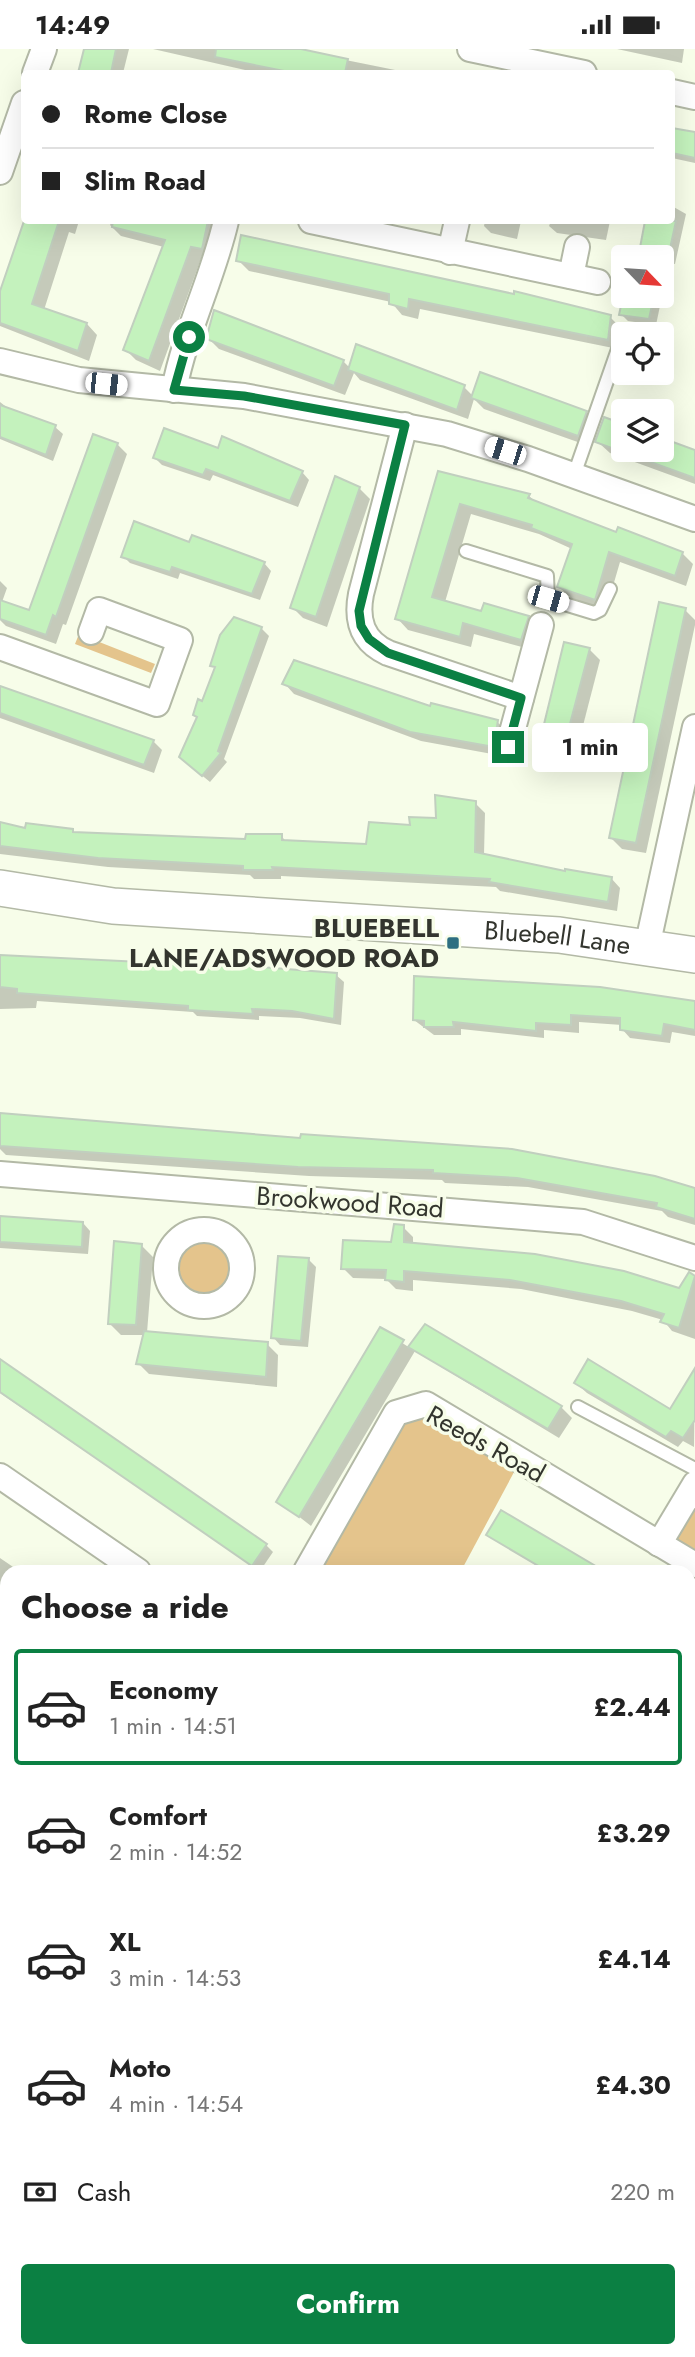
<!DOCTYPE html>
<html lang="en">
<head>
<meta charset="utf-8">
<style>
	:root { --surface:#fff; --page:#f2f2f2; --text:#222; --muted:#767676; --line:#e0e0e0; --accent:#0b8043 }
	body { margin:0; font-family:Jost,sans-serif; background:var(--page); color:var(--text); height:100vh; display:flex; flex-direction:column; font-size:26px; white-space:nowrap }
	* { box-sizing:border-box; margin:0 }
	p { font-size:23px; color:var(--muted) }
	.icon { flex:none; width:38px; height:38px; fill:none; stroke:currentColor; stroke-width:2; stroke-linecap:round; stroke-linejoin:round }
	.map { position:relative; flex:1; overflow:hidden }
	.sheet { position:absolute; left:0px; top:1516px; width:696px; height:793px; display:flex; flex-direction:column; background:var(--surface); border-radius:21px 21px 0 0; box-shadow:0 7px 28px #0002 }
	.sheet>* { flex:none }
	.banner { position:absolute; left:21px; top:21px; width:654px; height:154px; border-radius:7px; box-shadow:0 7px 28px #0002; display:grid; align-content:center; height:154px; padding:0 21px; background:var(--surface) }
	.needle { width:46px; rotate:115deg }
	.fabs { position:absolute; left:611px; top:196px; display:grid; gap:14px }
	.fabs a { display:grid; place-items:center; width:63px; height:63px; border-radius:7px; background:var(--surface); box-shadow:0 7px 28px #0002; font-size:35px }
	.end { position:absolute; width:32px; height:32px; margin:-16px; border:9px solid #0b8043; background:#fff; box-shadow:0 0 0 4px #fff }
	.from { border-radius:50% }
	.bubble { position:absolute; height:49px; border-radius:7px; background:var(--surface); box-shadow:0 7px 28px #0002; font-size:23px; font-weight:700; line-height:49px; text-align:center }
	.car { position:absolute; width:21px; height:42px; margin:-21px -10px; border-radius:9px; box-shadow:0 0 5px 2px #0007; background:linear-gradient(#fff 24%,#345 0 40%,#fff 0 76%,#345 0 86%,#fff 0) }
	.banner b { display:flex; align-items:center; gap:24px; height:66px; font-size:26px }
	.banner b+b { border-top:2px solid var(--line) }
	.banner i { width:18px; height:18px; background:var(--text) }
	ul { padding:0; list-style:none }
	li { display:flex; align-items:center; gap:21px; height:116px; margin:0 14px 10px; padding:0 7px; border:4px solid transparent; border-radius:7px }
	li div { flex:1 }
	li b { display:block; font-size:26px }
	li em { font-style:normal; font-weight:700 }
	li.selected { border-color:var(--accent) }
	li>.icon { width:63px; height:63px; stroke-width:1.5 }
	h2 { padding:0 21px; font-size:32px; line-height:84px }
	.pay { display:flex; align-items:center; gap:18px; height:77px; padding:0 21px; font-size:26px }
	.pay p { margin-inline-start:auto }
	.cta { display:flex; gap:14px; margin-top:auto; padding:14px 21px }
	.cta a { flex:1; height:80px; border-radius:7px; background:var(--accent); color:#fff; font-size:28px; font-weight:700; line-height:80px; text-align:center }
	.status { display:flex; justify-content:space-between; align-items:center; height:49px; padding:0 35px; background:var(--surface); direction:ltr }
	.status svg { height:19px; fill:currentColor }
	.map>svg:first-child { display:block }
	.green { fill:#e4c48c }
	.shadow { fill:#0003 }
	.building { fill:#c4f2bd; stroke:#c1cfbf; stroke-width:2 }
	.lines { fill:none; stroke-linecap:round; stroke-linejoin:round }
	.lane-casing { stroke:#b3b9a6; stroke-width:16 }
	.street-casing { stroke:#b3b9a6; stroke-width:28 }
	.secondary-casing { stroke:#b3b9a6; stroke-width:38 }
	.lane { stroke:#fff; stroke-width:12 }
	.street { stroke:#fff; stroke-width:24 }
	.secondary { stroke:#fff; stroke-width:35 }
	.route { stroke:#0b8043; stroke-width:9 }
	.poi-dot { fill:#2d6e81; stroke:#f7fde9; stroke-width:2.5 }
	.labels { text-anchor:middle; dominant-baseline:central; stroke-width:7; stroke-linejoin:round; paint-order:stroke }
	.poi-label { font-size:26px; font-weight:bold; fill:#33352e; stroke:#f7fde9; text-anchor:end }
	.street-label { font-size:26px; fill:#33352e; stroke:#f7fde9 }
</style>
</head>
<body>
<div class="status"><b>14:49</b><svg viewBox="0 0 49 12"><path d="M0 12V9h3v3zM5 12V6h3v6zM10 12V3h3v9zM15 12V0h3v12zM26 1h20v11H26zM47 4h2v5h-2z"/></svg></div>
<div class="map">
<svg width="695" height="2308" viewBox="0 0 695 2308">
	<rect width="100%" height="100%" fill="#f7fde9"/>
	<g class="green">
		<polygon points="79,585 155,615 151,624 75,595"/>
		<circle cx="204" cy="1219" r="28"/>
		<polygon points="426,1355 520,1412 461,1522 306,1522 396,1364"/>
		<polygon points="695,1435 695,1516 659,1495"/>
		<polygon points="690,2186 695,2187 695,2308 649,2308 648,2301 690,2301"/>
	</g>
	<g class="shadow">
		<polygon points="86,0 129,0 123,24 80,24"/>
		<polygon points="153,0 291,0 410,24 258,24"/>
		<polygon points="617,0 684,0 682,14"/>
		<polygon points="672,81 695,85 695,114 672,109"/>
		<polygon points="672,157 686,165 675,215 669,214 656,276 628,272 621,265 625,247 662,247 662,208 640,208 647,172 672,172"/>
		<polygon points="37,172 79,172 75,185 69,183 44,261 87,275 97,286 89,312 0,277 0,247"/>
		<polygon points="112,172 214,172 213,210 202,207 160,322 136,311 125,300 164,198 121,187 110,176"/>
		<polygon points="485,172 521,172 517,190 491,184 484,177"/>
		<polygon points="551,172 610,172 606,191 557,184 549,177"/>
		<polygon points="238,211 610,268 621,279 618,300 420,260 418,270 402,266 391,253 249,222"/>
		<polygon points="208,289 343,312 350,319 464,338 473,347 586,363 597,374 589,397 484,360 474,350 468,370 360,331 354,324 345,346 219,300"/>
		<polygon points="0,353 10,361 55,378 63,385 53,412 0,390"/>
		<polygon points="623,377 623,401 662,401 662,391 695,403 695,435 610,404 599,394"/>
		<polygon points="117,395 127,405 66,576 63,575 56,595 6,577 0,571 0,532 7,539 2,553 30,563"/>
		<polygon points="220,401 302,423 309,431 298,458 213,426 210,432 162,416 155,409"/>
		<polygon points="440,424 529,447 536,453 617,485 682,504 693,515 686,537 620,513 606,561 571,549 559,538 572,500 539,485 471,465 445,553 483,565 528,568 539,580 533,601 474,585 471,598 408,581 397,569"/>
		<polygon points="359,439 370,450 327,578 303,569 292,558"/>
		<polygon points="190,496 264,514 271,522 260,551 180,524 178,530 130,514 123,507"/>
		<polygon points="685,561 695,571 695,576 646,804 622,800 611,789"/>
		<polygon points="261,579 269,587 224,710 227,713 210,733 188,715 203,654 216,620 212,616"/>
		<polygon points="589,600 600,611 572,719 550,715 539,704"/>
		<polygon points="285,635 497,673 507,682 503,707 421,692 294,645"/>
		<polygon points="0,639 153,692 162,701 154,724 0,669"/>
		<polygon points="475,754 485,764 484,806 567,824 611,829 620,839 617,862 500,842 496,838 281,827 281,830 254,830 250,826 108,818 0,805 0,774 27,781 72,782 75,785 247,792 281,787 287,793 367,797"/>
		<polygon points="0,908 336,926 344,933 341,976 300,969 259,967 259,971 197,967 193,963 37,952 36,959 0,960"/>
		<polygon points="695,954 695,987 672,983 670,994 630,989 622,980 622,976 579,973 579,984 544,981 544,989 461,980 461,986 434,986 414,971"/>
		<polygon points="0,1065 695,1141 695,1176 668,1168 662,1162 528,1138 445,1134 442,1131 309,1127 6,1106 0,1100"/>
		<polygon points="0,1169 83,1174 90,1182 88,1205 0,1199"/>
		<polygon points="403,1178 413,1188 413,1196 680,1241 690,1225 695,1227 695,1290 672,1282 663,1271 632,1262 521,1240 413,1231 413,1242 396,1240 386,1230 353,1229 343,1219 393,1194"/>
		<polygon points="142,1197 153,1208 147,1284 267,1295 278,1306 277,1338 149,1325 138,1314 145,1286 121,1286 110,1275"/>
		<polygon points="309,1211 316,1218 308,1298 280,1296 273,1288"/>
		<polygon points="426,1278 561,1358 572,1369 559,1389 415,1302 311,1477 279,1452 381,1280 410,1299"/>
		<polygon points="0,1313 266,1496 273,1503 260,1522 0,1344"/>
		<polygon points="695,1326 694,1398 683,1392 678,1398 587,1344 576,1334 671,1362"/>
		<polygon points="502,1463 601,1522 545,1522 488,1485"/>
		<polygon points="0,1509 19,1522 7,1522 7,1551 0,1546"/>
		<polygon points="690,1576 695,1579 695,1612 690,1609"/>
		<polygon points="0,1646 7,1653 7,1730 0,1727"/>
		<polygon points="690,1725 695,1730 695,1740 690,1749"/>
		<polygon points="5,1737 7,1738 7,1789 0,1778 0,1740"/>
		<polygon points="695,1766 695,1797 690,1794 690,1773"/>
		<polygon points="7,1941 7,1992 0,1994 0,1943"/>
		<polygon points="690,1949 695,1953 695,1969 690,1982"/>
		<polygon points="690,2109 695,2110 695,2145 690,2144"/>
		<polygon points="246,2301 263,2301 259,2308"/>
		<polygon points="307,2301 347,2301 358,2308 307,2308 304,2305"/>
		<polygon points="462,2301 495,2301 496,2308 463,2308"/>
		<polygon points="560,2301 590,2301 591,2308 561,2308"/>
	</g>
	<g class="building">
		<polygon points="84,0 116,0 111,24 78,24"/>
		<polygon points="216,0 301,0 348,10 345,24 294,24 215,8"/>
		<polygon points="672,79 695,83 695,109 672,104"/>
		<polygon points="24,172 59,172 32,255 87,274 78,302 0,274 0,242"/>
		<polygon points="113,172 208,172 202,200 191,198 149,312 123,301 165,191 112,178"/>
		<polygon points="645,172 676,172 668,209 639,204"/>
		<polygon points="241,186 514,245 514,242 611,266 608,291 409,250 408,260 389,255 389,245 236,212"/>
		<polygon points="623,247 654,247 649,270 619,266"/>
		<polygon points="214,261 344,311 334,337 206,290"/>
		<polygon points="356,295 465,336 457,361 348,321"/>
		<polygon points="480,323 587,362 578,387 471,349"/>
		<polygon points="0,356 56,376 46,406 0,388"/>
		<polygon points="604,368 623,375 623,401 662,401 662,389 695,401 695,429 595,393"/>
		<polygon points="164,379 218,399 222,387 303,422 290,452 206,420 203,426 153,409"/>
		<polygon points="93,385 118,394 56,568 53,566 46,586 0,570 0,551 29,561"/>
		<polygon points="438,422 530,445 528,449 616,483 618,478 683,503 675,527 609,503 595,551 557,538 572,495 531,479 532,476 460,455 432,548 481,562 484,554 529,567 521,591 463,574 460,588 395,570"/>
		<polygon points="335,427 360,438 316,568 290,559"/>
		<polygon points="134,472 189,493 192,486 265,513 252,545 172,518 170,523 121,508"/>
		<polygon points="659,553 686,559 636,794 609,789"/>
		<polygon points="234,568 262,578 218,702 221,704 202,727 179,708 197,668 193,666 198,650 202,652 215,618 210,617 220,586"/>
		<polygon points="564,593 590,599 561,709 537,704"/>
		<polygon points="294,611 430,657 431,654 498,671 494,698 410,683 282,635"/>
		<polygon points="0,637 154,691 144,716 0,664"/>
		<polygon points="435,746 476,752 475,803 565,822 565,820 612,828 608,853 489,833 490,830 272,818 273,821 243,821 243,817 98,809 0,797 0,773 25,779 26,774 73,780 73,783 245,790 246,785 282,785 282,791 366,795 369,773 410,776 409,768 436,769"/>
		<polygon points="0,906 222,917 223,915 337,924 334,970 292,962 252,960 253,965 188,961 188,957 17,944 17,940 0,938"/>
		<polygon points="414,927 600,938 695,952 695,981 664,975 662,987 620,981 620,969 571,966 571,976 536,974 536,982 453,973 454,978 424,978 424,972 413,971"/>
		<polygon points="0,1064 300,1089 301,1085 512,1100 655,1127 695,1139 695,1170 656,1158 657,1154 517,1129 433,1124 433,1121 298,1118 0,1097"/>
		<polygon points="0,1167 83,1173 82,1198 0,1193"/>
		<polygon points="394,1175 404,1176 404,1193 535,1205 624,1222 679,1239 689,1223 695,1227 679,1279 660,1273 664,1265 621,1252 510,1231 404,1222 404,1233 385,1231 386,1221 341,1220 343,1191 391,1193"/>
		<polygon points="114,1192 142,1195 136,1276 108,1275"/>
		<polygon points="278,1207 309,1209 301,1292 271,1289"/>
		<polygon points="425,1275 562,1357 548,1380 408,1298"/>
		<polygon points="380,1278 404,1291 299,1468 276,1453"/>
		<polygon points="144,1282 268,1293 266,1328 136,1315"/>
		<polygon points="0,1310 267,1495 252,1517 0,1343"/>
		<polygon points="588,1310 670,1360 695,1319 695,1371 683,1389 671,1382 666,1388 574,1334"/>
		<polygon points="501,1461 604,1522 547,1522 486,1486"/>
	</g>
	<g class="lines">
		<defs>
			<g id="lane">
				<polyline points="574,426 623,286"/>
				<polyline points="466,502 547,527 548,550 594,564 600,561 610,540"/>
				<polyline points="578,1358 695,1420"/>
			</g>
			<g id="street">
				<polyline points="470,0 584,24"/>
				<polyline points="35,24 44,0"/>
				<polyline points="672,43 695,48"/>
				<polyline points="0,123 24,54"/>
				<polyline points="311,172 598,233"/>
				<polyline points="450,203 457,172"/>
				<polyline points="571,227 577,198"/>
				<polyline points="0,312 79,331 244,347 447,385 528,410 695,470"/>
				<path d="M174 341C185 283 213 229 226 172"/>
				<path d="M405 376 361 545C356 571 362 592 388 604L521 649"/>
				<polyline points="0,598 157,655 180,591 99,561 91,583"/>
				<polyline points="508,698 541,576"/>
				<polyline points="647,898 695,678"/>
				<polyline points="0,1125 583,1173 695,1209"/>
				<circle cx="204" cy="1219" r="38"/>
				<polyline points="0,1427 138,1522"/>
				<polyline points="659,1495 695,1435"/>
				<polyline points="306,1522 396,1364 426,1355 695,1516"/>
				<polyline points="690,1865 695,1868"/>
				<polyline points="0,1872 7,1885"/>
				<polyline points="690,2166 695,2167"/>
				<polyline points="201,2301 213,2308"/>
				<polyline points="439,2301 440,2308"/>
				<polyline points="622,2301 623,2308"/>
				<polyline points="176,2308 181,2301"/>
			</g>
			<g id="secondary">
				<path id="s1" d="M0 839 113 857 559 886 695 906"/>
			</g>
		</defs>
		<use href="#lane" class="lane-casing"/>
		<use href="#street" class="street-casing"/>
		<use href="#secondary" class="secondary-casing"/>
		<use href="#lane" class="lane"/>
		<use href="#street" class="street"/>
		<use href="#secondary" class="secondary"/>
	</g>
	<g class="lines">
		<polyline class="route" points="189,288 174,341 244,347 405,376 359,562 361,577 369,590 388,604 521,649 508,698"/>
	</g>
	<rect class="poi-dot" x="446" y="887" width="14" height="14" rx="3.5"/>
	<g class="labels">
		<g class="poi-label">
			<text x="439" y="879">BLUEBELL<tspan x="439" dy="30">LANE/ADSWOOD ROAD</tspan></text>
		</g>
		<g class="street-label">
			<text stroke="none"><textPath href="#s1" startOffset="560">Bluebell Lane</textPath></text>
			<text transform="translate(350 1153) rotate(4)">Brookwood Road</text>
			<text transform="translate(486 1395) rotate(29)">Reeds Road</text>
		</g>
	</g>
</svg>
<div class="fabs">
<a><svg class="needle" viewBox="-14 -14 28 28"><path d="M0-13l5 13h-10z" fill="#e53935"/><path d="M0 13l5-13h-10z" fill="#767676"/></svg></a>
<a><svg class="icon" aria-label="locate" viewBox="0 0 24 24"><circle cx="12" cy="12" r="6"/><path d="M12 2v4M12 18v4M2 12h4M18 12h4"/></svg></a>
<a><svg class="icon" aria-label="layers" viewBox="0 0 24 24"><path d="M12 4l9 5-9 5-9-5zM3 14l9 5 9-5"/></svg></a>
</div>
<i class="end from" style="left:189px;top:288px"></i>
<i class="end" style="left:508px;top:698px"></i>
<div class="bubble" style="left:532px;top:674px;width:116px">1 min</div>
<i class="car" style="left:106px;top:335px;rotate:96deg"></i>
<i class="car" style="left:505px;top:402px;rotate:288deg"></i>
<i class="car" style="left:548px;top:550px;rotate:106deg"></i>
<div class="banner">
<b><i class="from"></i>Rome Close</b>
<b><i></i>Slim Road</b>
</div>
<section class="sheet">
<h2>Choose a ride</h2>
<ul>
<li class="selected"><svg class="icon" aria-label="car" viewBox="0 0 24 24"><path d="M5 17H2v-5l4-1 3-4h7l3 4 3 1v5h-3M9 17h6M6 11h13"/><circle cx="7" cy="17" r="2"/><circle cx="17" cy="17" r="2"/></svg><div><b>Economy</b><p>1 min · 14:51</p></div><em>£2.44</em></li>
<li><svg class="icon" aria-label="car" viewBox="0 0 24 24"><path d="M5 17H2v-5l4-1 3-4h7l3 4 3 1v5h-3M9 17h6M6 11h13"/><circle cx="7" cy="17" r="2"/><circle cx="17" cy="17" r="2"/></svg><div><b>Comfort</b><p>2 min · 14:52</p></div><em>£3.29</em></li>
<li><svg class="icon" aria-label="car" viewBox="0 0 24 24"><path d="M5 17H2v-5l4-1 3-4h7l3 4 3 1v5h-3M9 17h6M6 11h13"/><circle cx="7" cy="17" r="2"/><circle cx="17" cy="17" r="2"/></svg><div><b>XL</b><p>3 min · 14:53</p></div><em>£4.14</em></li>
<li><svg class="icon" aria-label="car" viewBox="0 0 24 24"><path d="M5 17H2v-5l4-1 3-4h7l3 4 3 1v5h-3M9 17h6M6 11h13"/><circle cx="7" cy="17" r="2"/><circle cx="17" cy="17" r="2"/></svg><div><b>Moto</b><p>4 min · 14:54</p></div><em>£4.30</em></li>
</ul>
<div class="pay"><svg class="icon" aria-label="cash" viewBox="0 0 24 24"><path d="M3 7h18v10H3z"/><circle cx="12" cy="12" r="2"/></svg>Cash<p>220 m</p></div>
<div class="cta"><a>Confirm</a></div>
</section>
</div>
</body>
</html>
